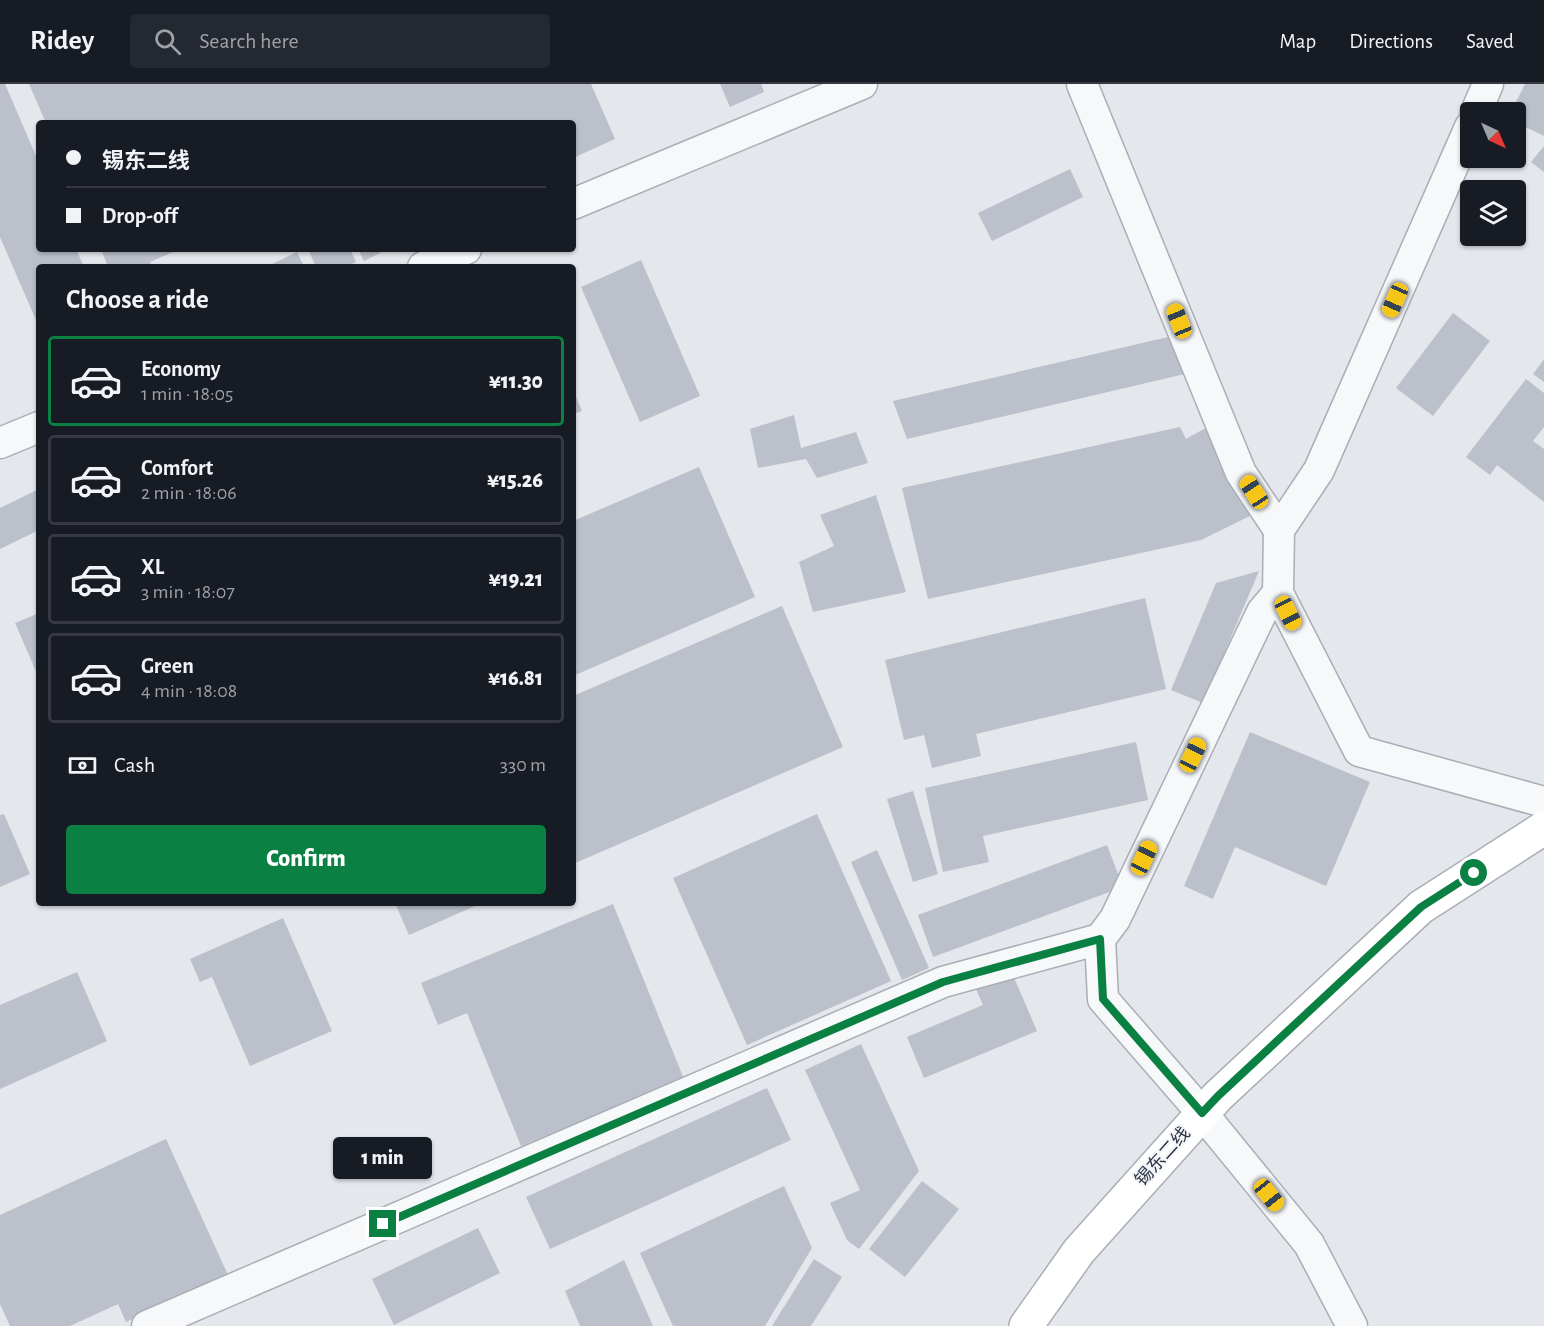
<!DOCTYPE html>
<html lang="en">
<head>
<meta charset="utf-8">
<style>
	:root { --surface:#171b24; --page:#242831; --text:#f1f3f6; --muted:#9ea1a6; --line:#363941; --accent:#0b8043 }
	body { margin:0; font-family:"Alegreya Sans","Noto Sans SC",sans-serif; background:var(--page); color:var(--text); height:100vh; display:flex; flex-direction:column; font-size:22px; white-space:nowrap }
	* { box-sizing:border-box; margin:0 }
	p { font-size:20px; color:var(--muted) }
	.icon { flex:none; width:33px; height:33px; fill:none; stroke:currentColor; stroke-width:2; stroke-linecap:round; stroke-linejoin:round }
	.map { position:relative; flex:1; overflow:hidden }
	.panel { position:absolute; left:36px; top:180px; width:540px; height:642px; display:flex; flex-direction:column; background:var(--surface); border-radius:6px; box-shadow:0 2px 4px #0004 }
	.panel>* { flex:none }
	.hud { position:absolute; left:36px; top:36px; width:540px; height:132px; border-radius:6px; box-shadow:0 2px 4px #0004; display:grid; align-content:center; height:132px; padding:0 30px; background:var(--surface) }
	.needle { width:39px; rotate:136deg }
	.tools { position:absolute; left:1460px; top:18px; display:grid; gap:12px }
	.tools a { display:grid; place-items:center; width:66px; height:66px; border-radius:6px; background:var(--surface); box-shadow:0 2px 4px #0004; font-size:30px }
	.end { position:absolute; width:27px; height:27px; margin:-14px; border:8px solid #0b8043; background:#fff; box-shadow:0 0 0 3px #fff }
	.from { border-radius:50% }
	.bubble { position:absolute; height:42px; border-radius:6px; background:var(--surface); box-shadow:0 2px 4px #0004; font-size:20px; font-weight:800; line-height:42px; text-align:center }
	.car { position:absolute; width:18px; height:36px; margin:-18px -9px; border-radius:8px; box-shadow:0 0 4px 2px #0007; background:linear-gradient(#f5c518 24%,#345 0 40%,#f5c518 0 76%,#345 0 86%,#f5c518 0) }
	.hud b { display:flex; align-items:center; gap:21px; height:57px; font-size:22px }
	.hud b+b { border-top:2px solid var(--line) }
	.hud i { width:15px; height:15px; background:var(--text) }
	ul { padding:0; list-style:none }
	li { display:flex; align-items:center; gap:18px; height:90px; margin:0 12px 9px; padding:0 18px; border:3px solid var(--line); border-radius:6px }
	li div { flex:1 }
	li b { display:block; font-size:22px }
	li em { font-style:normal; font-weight:800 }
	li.active { border-color:var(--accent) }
	li>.icon { width:54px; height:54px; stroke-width:1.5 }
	h2 { padding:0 30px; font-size:27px; line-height:72px }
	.pay { display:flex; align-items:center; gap:15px; height:66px; padding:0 30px; font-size:22px }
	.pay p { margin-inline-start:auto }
	.cta { display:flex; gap:12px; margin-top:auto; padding:12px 30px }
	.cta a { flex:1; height:69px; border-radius:6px; background:var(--accent); color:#fff; font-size:24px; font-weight:800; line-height:69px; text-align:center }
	header { display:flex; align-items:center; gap:36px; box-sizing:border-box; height:84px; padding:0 30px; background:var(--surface); border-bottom:2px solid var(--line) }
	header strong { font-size:28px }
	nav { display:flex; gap:33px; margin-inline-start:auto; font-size:21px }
	.search { width:420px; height:54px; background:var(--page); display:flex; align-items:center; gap:15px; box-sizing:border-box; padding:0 21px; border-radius:6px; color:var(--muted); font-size:22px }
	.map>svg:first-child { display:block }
	.building { fill:#bbc0ca }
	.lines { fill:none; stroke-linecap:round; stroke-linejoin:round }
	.minor-casing { stroke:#a9aeb7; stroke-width:33 }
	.secondary-casing { stroke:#a9aeb7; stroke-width:36 }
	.minor { stroke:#f7f8fa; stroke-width:30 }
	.secondary { stroke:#fff; stroke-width:33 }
	.route { stroke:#0b8043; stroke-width:8 }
	.labels { text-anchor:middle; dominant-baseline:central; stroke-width:4.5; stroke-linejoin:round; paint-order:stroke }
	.street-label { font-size:18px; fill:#2b3445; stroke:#f4f6f9 }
</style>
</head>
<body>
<header>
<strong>Ridey</strong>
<div class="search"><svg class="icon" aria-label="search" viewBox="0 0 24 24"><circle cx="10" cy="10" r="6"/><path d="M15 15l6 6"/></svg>Search here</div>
<nav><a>Map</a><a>Directions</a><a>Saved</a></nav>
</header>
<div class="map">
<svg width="1544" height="1242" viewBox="0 0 1544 1242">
	<rect width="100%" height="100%" fill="#e4e7ec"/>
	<g class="building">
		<polygon points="0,0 5,0 39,79 39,165 76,165 84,183 39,183 39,243 0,153"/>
		<polygon points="29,0 591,0 615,55 573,74 573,39 46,39"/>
		<polygon points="720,0 761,0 764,8 730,23"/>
		<polygon points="1525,0 1544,0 1544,52 1515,38 1515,28 1511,28"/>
		<polygon points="1544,62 1544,88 1531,78"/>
		<polygon points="1070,85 1083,113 992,157 978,129"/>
		<polygon points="101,165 180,165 150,178 152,183 108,183"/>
		<polygon points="308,165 350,165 356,178 345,183 316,183"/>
		<polygon points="358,165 388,165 364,177"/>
		<polygon points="297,168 304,183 266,183"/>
		<polygon points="641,176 700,312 640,338 581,203"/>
		<polygon points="1453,229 1490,257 1433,332 1396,304"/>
		<polygon points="1168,253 1189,289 907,355 893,317"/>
		<polygon points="1544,275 1544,298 1533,290"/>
		<polygon points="1526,295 1544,309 1544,343 1533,357 1544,365 1544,418 1497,381 1490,391 1466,373"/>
		<polygon points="573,305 582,327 573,330"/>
		<polygon points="794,331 801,364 856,348 868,379 817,394 806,375 758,384 750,345"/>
		<polygon points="1211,341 1252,431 1201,456 928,515 902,404 1180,343 1186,355"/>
		<polygon points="699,383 755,513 573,592 573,437"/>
		<polygon points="39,405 39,446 0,465 0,424"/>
		<polygon points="876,411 906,508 813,528 799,478 834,462 820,431"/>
		<polygon points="1259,487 1203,619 1171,606 1216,499"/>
		<polygon points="1145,514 1166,605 976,650 981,672 932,684 924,651 904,656 885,576"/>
		<polygon points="782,522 843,663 573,780 573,612"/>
		<polygon points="39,529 39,594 15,539"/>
		<polygon points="1250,648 1370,698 1326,802 1235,763 1213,815 1184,802"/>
		<polygon points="1136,658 1148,716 983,752 989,778 943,788 925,704"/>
		<polygon points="913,707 938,790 913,798 887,715"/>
		<polygon points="4,730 30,790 0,803 0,731"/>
		<polygon points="817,730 891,897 747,961 673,794"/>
		<polygon points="1107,761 1123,803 933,873 918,831"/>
		<polygon points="877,766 929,884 902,896 851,778"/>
		<polygon points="395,819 482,819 409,851"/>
		<polygon points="613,820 684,995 521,1062 467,929 438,941 421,899"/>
		<polygon points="283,834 332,947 250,982 212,893 200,898 190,875"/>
		<polygon points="77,888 107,957 0,1005 0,921"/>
		<polygon points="1012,889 1037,947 924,994 907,953 983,921 976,905"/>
		<polygon points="861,960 919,1087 859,1165 847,1156 830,1119 860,1106 805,986"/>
		<polygon points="767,1004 791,1056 550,1165 526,1113"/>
		<polygon points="166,1055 228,1191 126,1238 118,1220 70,1242 10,1242 0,1220 0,1131"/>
		<polygon points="922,1097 959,1125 905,1193 869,1165"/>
		<polygon points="784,1102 812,1164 765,1242 673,1242 640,1169"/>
		<polygon points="478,1144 500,1189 394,1241 372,1195"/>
		<polygon points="814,1175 842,1193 811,1242 772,1242"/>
		<polygon points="624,1176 653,1242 580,1242 565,1207"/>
	</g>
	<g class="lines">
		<defs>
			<g id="minor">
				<polyline points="1082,0 1241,389 1279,446"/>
				<polyline points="1476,28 1488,0"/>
				<polyline points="1470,43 1319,386 1279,446 1278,509 1359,667 1544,718"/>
				<polyline points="573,120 862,0"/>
				<polyline points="423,183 466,165"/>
				<polyline points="0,359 39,343"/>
				<polyline points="1100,855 1103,915 1202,1029 1309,1160 1352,1242"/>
				<polyline points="147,1242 943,898 1100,855 1115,835 1262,528 1278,509"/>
			</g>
			<polyline id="secondary" points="1026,1242 1079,1167 1218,1012 1421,823 1544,744"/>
		</defs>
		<use href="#minor" class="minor-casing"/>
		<use href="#secondary" class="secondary-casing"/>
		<use href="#minor" class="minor"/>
		<use href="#secondary" class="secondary"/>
	</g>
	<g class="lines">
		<polyline class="route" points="383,1140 943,898 1100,855 1103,915 1202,1029 1218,1012 1421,823 1474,789"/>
	</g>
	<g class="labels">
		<g class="street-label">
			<text transform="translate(1163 1073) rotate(-48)">锡东二线</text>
		</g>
	</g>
</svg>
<div class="tools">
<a><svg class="needle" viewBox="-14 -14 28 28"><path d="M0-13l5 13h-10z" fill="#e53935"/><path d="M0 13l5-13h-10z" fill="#9ea1a6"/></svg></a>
<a><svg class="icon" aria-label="layers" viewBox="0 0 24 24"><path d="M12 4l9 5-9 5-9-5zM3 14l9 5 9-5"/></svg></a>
</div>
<i class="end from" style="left:1474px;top:789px"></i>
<i class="end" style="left:383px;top:1140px"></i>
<div class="bubble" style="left:333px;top:1053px;width:99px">1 min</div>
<i class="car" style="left:1395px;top:216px;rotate:204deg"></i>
<i class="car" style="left:1179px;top:237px;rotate:338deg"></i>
<i class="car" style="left:1254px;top:408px;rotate:327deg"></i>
<i class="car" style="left:1288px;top:529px;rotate:153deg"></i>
<i class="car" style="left:1193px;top:671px;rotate:25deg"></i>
<i class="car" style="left:1144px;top:774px;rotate:25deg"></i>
<i class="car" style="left:1269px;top:1111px;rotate:141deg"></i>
<div class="hud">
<b><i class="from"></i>锡东二线</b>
<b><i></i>Drop-off</b>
</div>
<section class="panel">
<h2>Choose a ride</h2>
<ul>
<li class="active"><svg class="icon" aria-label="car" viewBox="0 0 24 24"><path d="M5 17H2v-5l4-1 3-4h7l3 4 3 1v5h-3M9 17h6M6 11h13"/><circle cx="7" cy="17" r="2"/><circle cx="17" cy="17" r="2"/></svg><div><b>Economy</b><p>1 min · 18:05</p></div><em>¥11.30</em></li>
<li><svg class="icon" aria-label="car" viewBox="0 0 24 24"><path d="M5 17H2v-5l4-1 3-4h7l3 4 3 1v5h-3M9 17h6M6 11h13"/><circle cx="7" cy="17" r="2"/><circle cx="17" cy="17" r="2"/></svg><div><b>Comfort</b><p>2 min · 18:06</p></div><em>¥15.26</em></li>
<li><svg class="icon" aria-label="car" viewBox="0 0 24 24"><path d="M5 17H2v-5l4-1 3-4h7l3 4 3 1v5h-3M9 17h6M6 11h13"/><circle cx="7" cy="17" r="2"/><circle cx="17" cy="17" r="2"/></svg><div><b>XL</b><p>3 min · 18:07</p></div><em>¥19.21</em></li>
<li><svg class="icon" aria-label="car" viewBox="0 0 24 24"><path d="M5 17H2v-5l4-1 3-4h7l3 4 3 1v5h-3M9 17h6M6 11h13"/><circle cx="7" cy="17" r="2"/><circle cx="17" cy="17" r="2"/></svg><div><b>Green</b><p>4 min · 18:08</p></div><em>¥16.81</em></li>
</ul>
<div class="pay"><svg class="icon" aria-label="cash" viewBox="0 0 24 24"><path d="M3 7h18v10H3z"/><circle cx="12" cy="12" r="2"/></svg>Cash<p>330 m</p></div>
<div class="cta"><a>Confirm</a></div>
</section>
</div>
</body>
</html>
